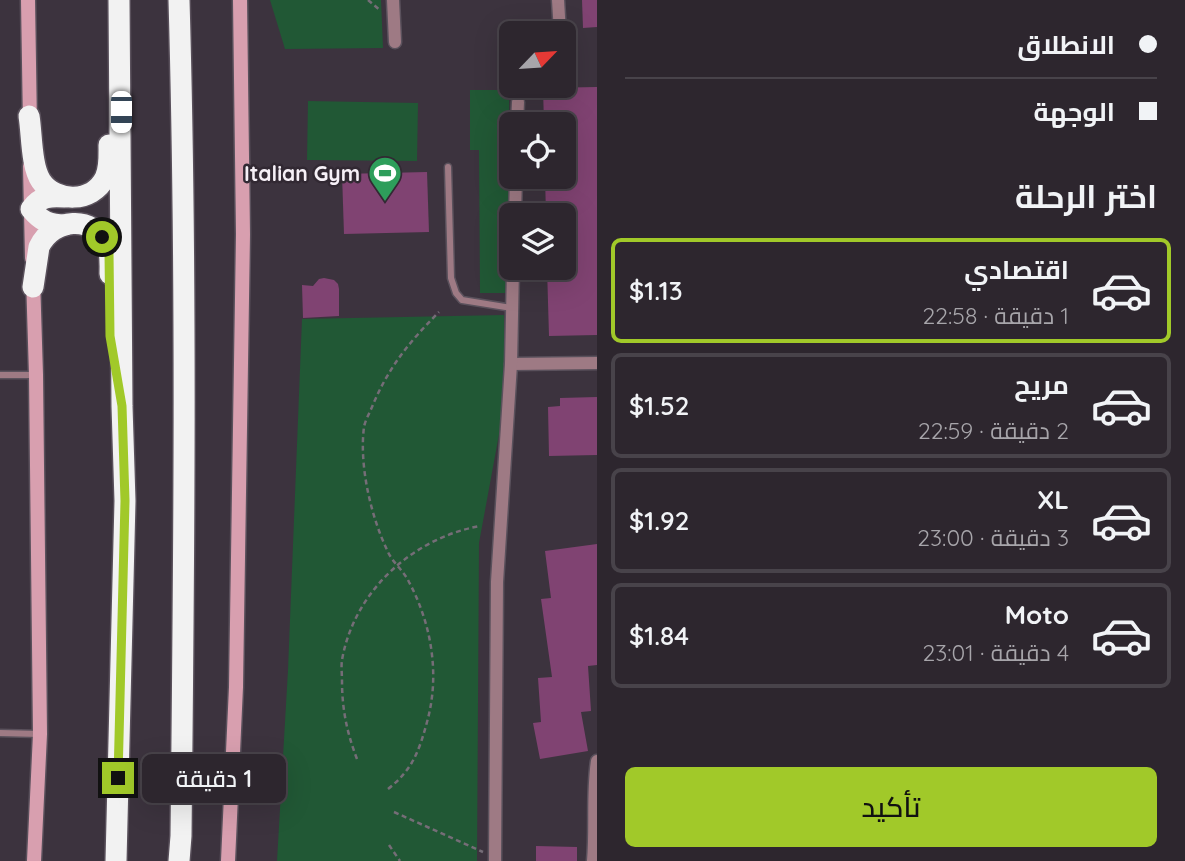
<!DOCTYPE html>
<html lang="ar">
<head>
<meta charset="utf-8">
<style>
	:root { --surface:#2d262e; --page:#39323a; --text:#f1f3f6; --muted:#a7a5aa; --line:#48434a; --accent:#a1c929 }
	body { margin:0; font-family:Quicksand,Cairo,sans-serif; background:var(--page); color:var(--text); direction:rtl; height:100vh; display:flex; flex-direction:column; font-size:26px; white-space:nowrap }
	* { box-sizing:border-box; margin:0 }
	p { font-size:23px; color:var(--muted) }
	.icon { flex:none; width:38px; height:38px; fill:none; stroke:currentColor; stroke-width:2; stroke-linecap:round; stroke-linejoin:round }
	.map { position:relative; flex:1; overflow:hidden; direction:ltr }
	.details { display:flex; flex-direction:column; background:var(--surface); width:588px }
	.details>* { flex:none }
	.hud { display:grid; align-content:center; height:154px; padding:0 28px; background:var(--surface) }
	.needle { width:46px; rotate:65deg }
	.controls { position:absolute; left:499px; top:21px; display:grid; gap:14px }
	.controls a { display:grid; place-items:center; width:77px; height:77px; border-radius:10px; background:var(--surface); box-shadow:0 7px 28px #0002,0 0 0 2px var(--line); font-size:35px }
	.end { position:absolute; width:32px; height:32px; margin:-16px; border:9px solid #a1c929; background:#111; box-shadow:0 0 0 4px #111 }
	.from { border-radius:50% }
	.bubble { position:absolute; height:49px; border-radius:10px; background:var(--surface); box-shadow:0 7px 28px #0002,0 0 0 2px var(--line); font-size:23px; font-weight:600; line-height:49px; text-align:center; direction:rtl }
	.car { position:absolute; width:21px; height:42px; margin:-21px -10px; border-radius:9px; box-shadow:0 0 5px 2px #0007; background:linear-gradient(#fff 24%,#345 0 40%,#fff 0 76%,#345 0 86%,#fff 0) }
	.hud b { display:flex; align-items:center; gap:24px; height:66px; font-size:26px }
	.hud b+b { border-top:2px solid var(--line) }
	.hud i { width:18px; height:18px; background:var(--text) }
	ul { padding:0; list-style:none }
	li { display:flex; align-items:center; gap:21px; height:105px; margin:0 14px 10px; padding:0 14px; border:4px solid var(--line); border-radius:10px }
	li div { flex:1 }
	li b { display:block; font-size:26px }
	li em { font-style:normal; font-weight:600 }
	li.selected { border-color:var(--accent) }
	li>.icon { width:63px; height:63px; stroke-width:1.5 }
	h2 { padding:0 28px; font-size:32px; line-height:84px }
	.cta { display:flex; gap:14px; margin-top:auto; padding:14px 28px }
	.cta a { flex:1; height:80px; border-radius:10px; background:var(--accent); color:#111; font-size:28px; font-weight:600; line-height:80px; text-align:center }
	main { display:flex; flex:1; min-height:0 }
	.map>svg:first-child { display:block }
	.green { fill:#215835 }
	.building { fill:#804372 }
	.lines { fill:none; stroke-linecap:round; stroke-linejoin:round }
	.lane-casing { stroke:#5a515c; stroke-width:9 }
	.street-casing { stroke:#5a515c; stroke-width:15 }
	.secondary-casing { stroke:#5a515c; stroke-width:17 }
	.highway-casing { stroke:#5a515c; stroke-width:24 }
	.path { stroke:#756d77; stroke-width:2.5; stroke-dasharray:5 3.5; stroke-linecap:butt }
	.lane { stroke:#9e7a84; stroke-width:6 }
	.street { stroke:#9e7a84; stroke-width:12 }
	.secondary { stroke:#d89faf; stroke-width:14 }
	.highway { stroke:#f2f2f2; stroke-width:21 }
	.route { stroke:#a1c929; stroke-width:9 }
	.labels { text-anchor:middle; dominant-baseline:central; stroke-width:5; stroke-linejoin:round; paint-order:stroke }
	.poi-label { font-size:21px; font-weight:bold; fill:#f6f0f7; stroke:#322933; text-anchor:end }
</style>
</head>
<body>
<main>
<section class="details">
<div class="hud">
<b><i class="from"></i>الانطلاق</b>
<b><i></i>الوجهة</b>
</div>
<h2>اختر الرحلة</h2>
<ul>
<li class="selected"><svg class="icon" aria-label="car" viewBox="0 0 24 24"><path d="M5 17H2v-5l4-1 3-4h7l3 4 3 1v5h-3M9 17h6M6 11h13"/><circle cx="7" cy="17" r="2"/><circle cx="17" cy="17" r="2"/></svg><div><b>اقتصادي</b><p>1 دقيقة · 22:58</p></div><em>$1.13</em></li>
<li><svg class="icon" aria-label="car" viewBox="0 0 24 24"><path d="M5 17H2v-5l4-1 3-4h7l3 4 3 1v5h-3M9 17h6M6 11h13"/><circle cx="7" cy="17" r="2"/><circle cx="17" cy="17" r="2"/></svg><div><b>مريح</b><p>2 دقيقة · 22:59</p></div><em>$1.52</em></li>
<li><svg class="icon" aria-label="car" viewBox="0 0 24 24"><path d="M5 17H2v-5l4-1 3-4h7l3 4 3 1v5h-3M9 17h6M6 11h13"/><circle cx="7" cy="17" r="2"/><circle cx="17" cy="17" r="2"/></svg><div><b>XL</b><p>3 دقيقة · 23:00</p></div><em>$1.92</em></li>
<li><svg class="icon" aria-label="car" viewBox="0 0 24 24"><path d="M5 17H2v-5l4-1 3-4h7l3 4 3 1v5h-3M9 17h6M6 11h13"/><circle cx="7" cy="17" r="2"/><circle cx="17" cy="17" r="2"/></svg><div><b>Moto</b><p>4 دقيقة · 23:01</p></div><em>$1.84</em></li>
</ul>
<div class="cta"><a>تأكيد</a></div>
</section>
<div class="map">
<svg width="597" height="861" viewBox="0 0 597 861">
	<rect width="100%" height="100%" fill="#3c333e"/>
	<g class="green">
		<polygon points="270,0 381,0 383,48 285,49"/>
		<polygon points="470,90 509,90 511,293 480,293 479,150 470,150"/>
		<polygon points="308,101 418,103 417,161 307,160"/>
		<polygon points="504,315 505,426 500,429 479,543 477,861 277,861 288,670 302,319"/>
	</g>
	<g class="building">
		<polygon points="582,0 597,0 597,27 583,28"/>
		<polygon points="597,87 597,335 549,336 547,268 564,268 564,215 546,215 545,177 564,177 564,124 544,124 543,88"/>
		<polygon points="427,172 429,232 344,234 342,174"/>
		<polygon points="324,278 334,280 338,284 339,289 339,316 303,318 302,285 313,286 319,279"/>
		<polygon points="597,397 597,455 549,456 548,407 560,406 560,398"/>
		<polygon points="597,544 597,665 588,666 591,711 581,712 588,751 540,759 533,723 541,722 538,678 552,677 541,599 551,598 545,551"/>
		<polygon points="536,846 577,847 577,861 536,861"/>
	</g>
	<g class="lines">
		<defs>
			<g id="lane">
				<polyline points="448,167 451,278 456,293 462,300 512,308"/>
				<polyline points="0,375 36,375"/>
				<polyline points="0,733 40,734"/>
			</g>
			<g id="street">
				<polyline points="393,0 395,42"/>
				<polyline points="558,0 560,33"/>
				<polyline points="517,124 518,102"/>
				<polyline points="515,215 516,177"/>
				<polyline points="511,364 597,363"/>
				<polyline points="495,861 497,582 511,364 513,268"/>
				<path d="M593 861C596 828 592 794 597 761"/>
			</g>
			<g id="secondary">
				<polyline points="28,0 30,125"/>
				<polyline points="30,166 32,258"/>
				<polyline points="33,278 36,375 40,734 34,861"/>
				<polyline points="228,861 236,687 243,234 240,0"/>
			</g>
			<g id="highway">
				<path d="M29 116C32 134 31 166 41 181 56 203 92 203 105 178 110 168 109 156 109 145"/>
				<path d="M65 225C49 225 41 221 31 209 40 196 51 196 65 197"/>
				<path d="M33 287 39 247C53 218 93 214 107 245 111 254 110 264 110 274"/>
				<polyline points="116,861 125,501 122,406 119,0"/>
				<path d="M179 861 181 836C184 557 187 279 179 0"/>
			</g>
		</defs>
		<use href="#lane" class="lane-casing"/>
		<use href="#street" class="street-casing"/>
		<use href="#secondary" class="secondary-casing"/>
		<use href="#highway" class="highway-casing"/>
		<g class="path">
			<polyline points="368,0 381,11"/>
			<path d="M357 759C347 733 342 709 342 681 342 674 341 666 342 660 354 591 413 538 480 526"/>
			<path d="M388 789C412 770 419 752 427 722 440 676 432 625 409 582 404 571 393 563 388 552 371 517 359 466 364 427 365 421 369 414 372 407 388 368 409 342 439 312"/>
			<polyline points="394,812 483,852"/>
			<polyline points="389,845 400,861"/>
		</g>
		<use href="#lane" class="lane"/>
		<use href="#street" class="street"/>
		<use href="#secondary" class="secondary"/>
		<use href="#highway" class="highway"/>
	</g>
	<g class="lines">
		<polyline class="route" points="102,237 109,253 110,336 122,406 125,501 118,778"/>
	</g>
	<defs>
		<symbol id="stadium-pin" viewBox="-11 -11 22 30"><path d="M0 17L-7.5 6A9.5 9.5 0 1 1 7.5 6Z" fill="#2e9e5b" stroke="#322933"/><path d="M0-5a6.5 5 0 1 0 0 10a6.5 5 0 1 0 0-10ZM-3.5-1.8h7v3.6h-7Z" fill="#fff"/></symbol>
	</defs>
	<g fill-rule="evenodd">
		<use href="#stadium-pin" x="366" y="154" width="38" height="52"/>
	</g>
	<g class="labels">
		<g class="poi-label">
			<text x="360" y="173">Italian Gym</text>
		</g>
	</g>
</svg>
<div class="controls">
<a><svg class="needle" viewBox="-14 -14 28 28"><path d="M0-13l5 13h-10z" fill="#e53935"/><path d="M0 13l5-13h-10z" fill="#a7a5aa"/></svg></a>
<a><svg class="icon" aria-label="locate" viewBox="0 0 24 24"><circle cx="12" cy="12" r="6"/><path d="M12 2v4M12 18v4M2 12h4M18 12h4"/></svg></a>
<a><svg class="icon" aria-label="layers" viewBox="0 0 24 24"><path d="M12 4l9 5-9 5-9-5zM3 14l9 5 9-5"/></svg></a>
</div>
<i class="end from" style="left:102px;top:237px"></i>
<i class="end" style="left:118px;top:778px"></i>
<div class="bubble" style="left:142px;top:754px;width:144px">1 دقيقة</div>
<i class="car" style="left:121px;top:112px;rotate:180deg"></i>
</div>
</main>
</body>
</html>
